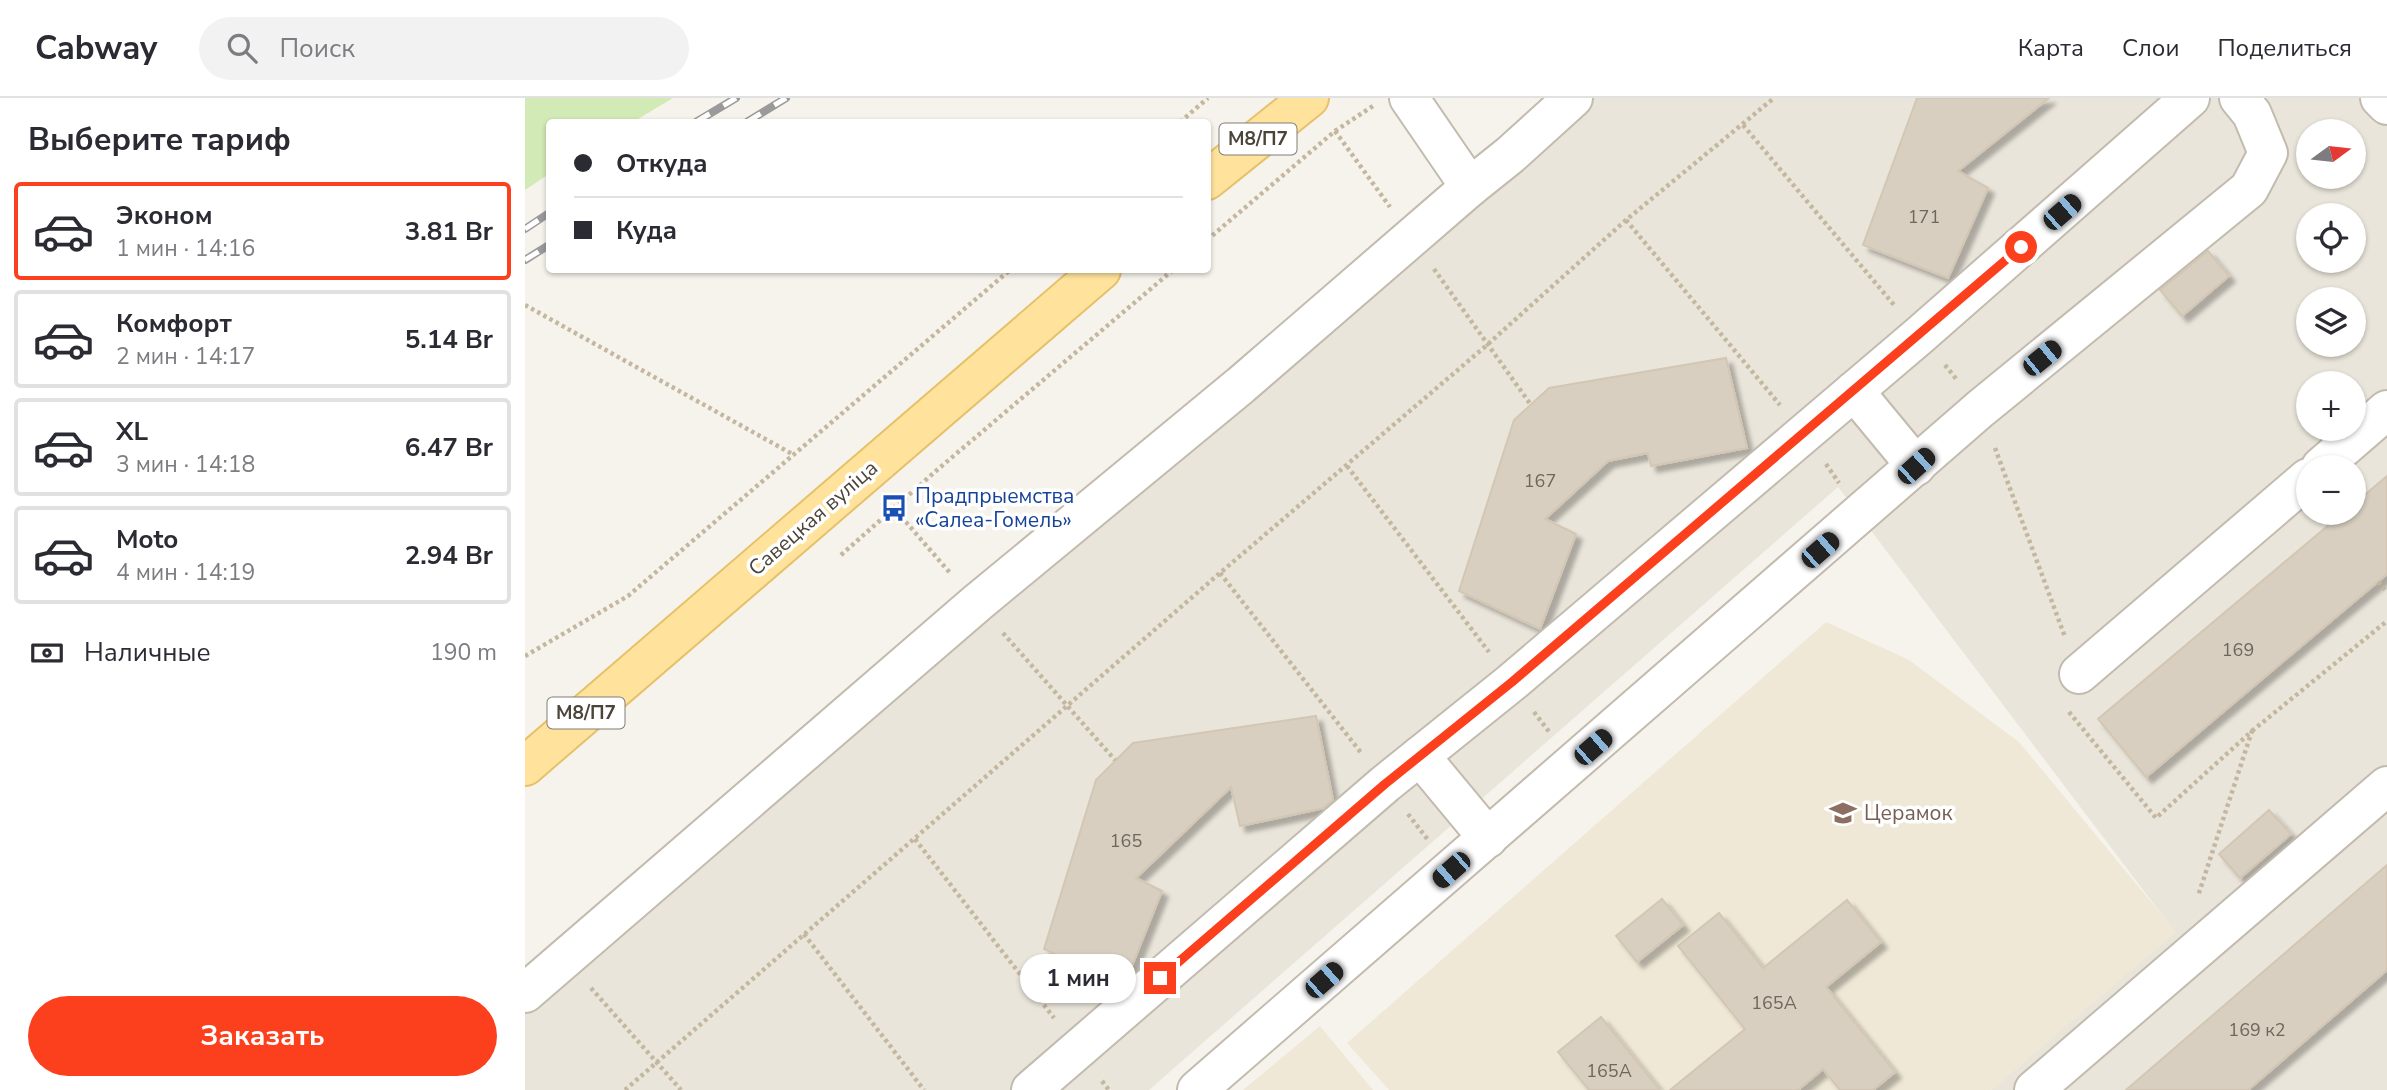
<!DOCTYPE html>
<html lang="ru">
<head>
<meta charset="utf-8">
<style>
	:root { --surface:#fff; --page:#f2f2f3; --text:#2b2b33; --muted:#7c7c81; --line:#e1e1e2; --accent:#fc3f1d }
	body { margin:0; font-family:"Nunito Sans",sans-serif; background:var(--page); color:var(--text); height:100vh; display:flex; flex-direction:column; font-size:26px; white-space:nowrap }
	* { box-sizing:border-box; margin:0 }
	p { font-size:23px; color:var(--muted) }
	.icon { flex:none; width:38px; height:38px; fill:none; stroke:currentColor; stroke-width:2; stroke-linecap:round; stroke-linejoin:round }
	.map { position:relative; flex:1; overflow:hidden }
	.side { display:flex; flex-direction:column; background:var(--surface); width:525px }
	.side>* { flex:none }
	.hud { position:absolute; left:21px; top:21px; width:665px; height:154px; border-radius:7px; box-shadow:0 2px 5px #0004; display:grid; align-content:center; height:154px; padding:0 28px; background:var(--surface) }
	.needle { width:46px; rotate:75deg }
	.controls { position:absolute; left:1771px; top:21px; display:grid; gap:14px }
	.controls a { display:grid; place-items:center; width:70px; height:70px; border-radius:50%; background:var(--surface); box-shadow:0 2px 5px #0004; font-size:35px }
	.end { position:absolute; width:32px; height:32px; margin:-16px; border:9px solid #fc3f1d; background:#fff; box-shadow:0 0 0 4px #fff }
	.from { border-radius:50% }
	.bubble { position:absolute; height:49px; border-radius:24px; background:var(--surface); box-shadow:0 2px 5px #0004; font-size:23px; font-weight:700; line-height:49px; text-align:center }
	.car { position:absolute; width:21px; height:42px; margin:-21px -10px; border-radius:9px; box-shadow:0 0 5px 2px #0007; background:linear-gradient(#222 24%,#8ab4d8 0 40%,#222 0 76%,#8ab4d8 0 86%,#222 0) }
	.hud b { display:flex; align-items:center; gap:24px; height:66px; font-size:26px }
	.hud b+b { border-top:2px solid var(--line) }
	.hud i { width:18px; height:18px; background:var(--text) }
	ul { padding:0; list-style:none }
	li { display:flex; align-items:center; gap:21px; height:98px; margin:0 14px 10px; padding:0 14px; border:4px solid var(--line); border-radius:7px }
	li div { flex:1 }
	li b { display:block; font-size:26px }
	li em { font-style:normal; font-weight:700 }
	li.current { border-color:var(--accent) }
	li>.icon { width:63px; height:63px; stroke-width:1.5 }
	h2 { padding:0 28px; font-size:32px; line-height:84px }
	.pay { display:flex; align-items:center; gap:18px; height:77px; padding:0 28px; font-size:26px }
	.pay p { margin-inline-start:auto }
	.button { display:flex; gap:14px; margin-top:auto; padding:14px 28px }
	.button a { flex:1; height:80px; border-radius:42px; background:var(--accent); color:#fff; font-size:28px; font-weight:700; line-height:80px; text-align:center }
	header { display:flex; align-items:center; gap:42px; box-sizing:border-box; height:98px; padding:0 35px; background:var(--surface); border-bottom:2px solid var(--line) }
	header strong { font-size:33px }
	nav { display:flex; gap:38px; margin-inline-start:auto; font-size:24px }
	.search { width:490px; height:63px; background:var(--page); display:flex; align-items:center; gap:18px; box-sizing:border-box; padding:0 24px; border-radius:38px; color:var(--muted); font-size:26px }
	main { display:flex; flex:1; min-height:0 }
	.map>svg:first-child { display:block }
	.residential { fill:#eae5da; fill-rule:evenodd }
	.education { fill:#efe8d6 }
	.green { fill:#d2eab5 }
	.building { fill:#d8cfc1; stroke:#d3c7b4; stroke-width:2; filter:url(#shadow) }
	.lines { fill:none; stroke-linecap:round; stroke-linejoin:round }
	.minor-casing { stroke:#c2bbae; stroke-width:42 }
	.major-casing { stroke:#e6c16a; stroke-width:42 }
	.path { stroke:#c4b79f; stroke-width:4.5; stroke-dasharray:3.5 3.5; stroke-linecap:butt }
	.minor { stroke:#fff; stroke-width:38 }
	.major { stroke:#ffe39c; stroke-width:38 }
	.rail-casing { stroke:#9a9a9a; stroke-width:8 }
	.rail { stroke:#fff; stroke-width:5; stroke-dasharray:16; stroke-linecap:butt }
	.route { stroke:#fc3f1d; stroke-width:9 }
	.labels { text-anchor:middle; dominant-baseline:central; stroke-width:7; stroke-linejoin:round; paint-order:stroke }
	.number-label { font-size:18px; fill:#6e675b }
	.shield { fill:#fff; stroke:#817c74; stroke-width:2 }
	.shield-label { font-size:19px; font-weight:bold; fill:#4b4439 }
	.transit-label { font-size:21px; fill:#164399; stroke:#fff; text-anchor:start }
	.street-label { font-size:21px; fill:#4b4439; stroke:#fff }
	.education-label { font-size:21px; fill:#785e54; stroke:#fff; text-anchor:start }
</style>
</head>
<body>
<header>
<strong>Cabway</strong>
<div class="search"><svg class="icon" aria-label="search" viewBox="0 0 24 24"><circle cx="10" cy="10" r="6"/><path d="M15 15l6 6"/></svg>Поиск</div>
<nav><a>Карта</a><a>Слои</a><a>Поделиться</a></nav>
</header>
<main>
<section class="side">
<h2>Выберите тариф</h2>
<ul>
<li class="current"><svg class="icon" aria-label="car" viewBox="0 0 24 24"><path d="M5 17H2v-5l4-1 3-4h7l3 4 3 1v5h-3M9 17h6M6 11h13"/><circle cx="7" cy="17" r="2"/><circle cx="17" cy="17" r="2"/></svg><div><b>Эконом</b><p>1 мин · 14:16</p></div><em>3.81 Br</em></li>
<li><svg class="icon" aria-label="car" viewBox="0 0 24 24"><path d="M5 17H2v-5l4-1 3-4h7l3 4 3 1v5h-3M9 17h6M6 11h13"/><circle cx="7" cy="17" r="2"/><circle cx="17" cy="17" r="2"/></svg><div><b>Комфорт</b><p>2 мин · 14:17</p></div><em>5.14 Br</em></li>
<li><svg class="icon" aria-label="car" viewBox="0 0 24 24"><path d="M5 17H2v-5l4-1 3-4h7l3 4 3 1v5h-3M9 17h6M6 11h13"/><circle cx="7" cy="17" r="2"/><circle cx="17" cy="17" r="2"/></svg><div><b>XL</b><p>3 мин · 14:18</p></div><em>6.47 Br</em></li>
<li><svg class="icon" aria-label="car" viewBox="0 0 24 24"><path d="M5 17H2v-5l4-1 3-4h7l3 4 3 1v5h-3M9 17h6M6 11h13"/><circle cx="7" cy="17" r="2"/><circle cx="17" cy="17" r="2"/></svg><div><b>Moto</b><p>4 мин · 14:19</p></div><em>2.94 Br</em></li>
</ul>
<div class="pay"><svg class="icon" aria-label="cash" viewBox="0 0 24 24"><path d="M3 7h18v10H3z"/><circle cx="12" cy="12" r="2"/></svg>Наличные<p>190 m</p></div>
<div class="button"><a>Заказать</a></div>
</section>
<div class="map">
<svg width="1862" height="992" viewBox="0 0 1862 992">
	<defs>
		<filter id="shadow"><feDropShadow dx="6" dy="6" stdDeviation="2" flood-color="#0004"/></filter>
	</defs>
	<rect width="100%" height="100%" fill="#f6f3ec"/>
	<path class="residential" d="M1064 0H1862V992H1466L1650 834 1313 389 624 992H0V900ZM1783 33H1829V79H1783ZM1783 117H1829V163H1783ZM1783 201H1829V247H1783ZM1783 285H1829V331H1783ZM1783 369H1829V415H1783Z"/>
	<g class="education">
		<polygon points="1301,524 1384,562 1494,644 1651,834 1466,992 864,992 822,945"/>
		<polygon points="795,928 848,992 718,992"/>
	</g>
	<polygon class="green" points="0,0 148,0 108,24 24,24 24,76 0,92"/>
	<g class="building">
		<polygon points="1392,0 1524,0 1433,73 1463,90 1423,180 1338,147"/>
		<polygon points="1683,153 1704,178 1657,218 1635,192"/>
		<polygon points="1201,260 1222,350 1126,368 1123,355 1083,363 1020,421 1051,436 1015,531 934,493 989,322 1024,290"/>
		<polygon points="1862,378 1862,476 1621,679 1573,621 1818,415 1829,415 1829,406"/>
		<polygon points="791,618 808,702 799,710 715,728 706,689 611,780 637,793 602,880 596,886 519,851 571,682 608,645"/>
		<polygon points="1744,712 1766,736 1715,780 1694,756"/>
		<polygon points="1862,767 1862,872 1723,992 1601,992"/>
		<polygon points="1137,801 1158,827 1112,864 1091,838"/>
		<polygon points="1322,802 1356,844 1301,889 1370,974 1348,992 1315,992 1298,971 1273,992 1145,992 1220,931 1153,848 1194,815 1238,870"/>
		<polygon points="1076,919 1135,992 1064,992 1033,954"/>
	</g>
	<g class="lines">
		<defs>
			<g id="minor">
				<polyline points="884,0 945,89 985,57 1048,0"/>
				<polyline points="1855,0 1862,7"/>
				<polyline points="1329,293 1391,368"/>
				<polyline points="1796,369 1862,312"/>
				<polyline points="1554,576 1783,380"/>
				<polyline points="895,658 963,740"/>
				<polyline points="0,895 452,505 716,287 945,89"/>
				<polyline points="506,992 860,686 987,584 1395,237 1665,0"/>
				<polyline points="672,992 1455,311 1724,91 1743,55 1727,16 1714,0"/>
				<polyline points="1509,992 1862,688"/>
			</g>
			<g id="major">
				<polyline points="682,82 784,0"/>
				<polyline points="0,668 576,172"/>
			</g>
		</defs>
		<use href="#minor" class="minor-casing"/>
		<use href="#major" class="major-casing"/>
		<g class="path">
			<polyline points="655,24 683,0"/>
			<polyline points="1218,27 1369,207"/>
			<polyline points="810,33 865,109"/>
			<polyline points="1101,122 1255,307"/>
			<polyline points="682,142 810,33 848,8"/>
			<polyline points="909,171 1006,307"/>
			<polyline points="0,207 269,357"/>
			<polyline points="1420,267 1432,282"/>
			<polyline points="1470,350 1540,539"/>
			<polyline points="1301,366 1314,385"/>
			<polyline points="822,368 964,554"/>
			<polyline points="367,408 426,476"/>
			<polyline points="316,457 412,372 648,172"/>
			<polyline points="695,475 837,656"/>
			<polyline points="1853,484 1862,494"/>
			<polyline points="478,535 590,662"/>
			<polyline points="0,558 103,498 485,172"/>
			<polyline points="1009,614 1025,635"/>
			<polyline points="1544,614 1631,720 1727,633 1673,798"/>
			<polyline points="1727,633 1862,523"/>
			<polyline points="883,716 903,742"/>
			<polyline points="390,741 529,920"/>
			<polyline points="279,836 399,992"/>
			<polyline points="66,890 156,992"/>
			<polyline points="577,983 584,992"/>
			<polyline points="100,992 695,475 962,247 1101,122 1249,0"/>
		</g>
		<use href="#minor" class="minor"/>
		<use href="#major" class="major"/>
		<defs>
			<g id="rail">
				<polyline points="171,24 211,0"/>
				<polyline points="222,24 261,0"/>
				<polyline points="0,131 24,115"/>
				<polyline points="0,162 24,147"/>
			</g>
		</defs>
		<use href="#rail" class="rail-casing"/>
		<use href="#rail" class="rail"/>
	</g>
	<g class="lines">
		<polyline class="route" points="635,880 860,686 987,584 1496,149"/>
	</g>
	<defs>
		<symbol id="bus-bare" viewBox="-9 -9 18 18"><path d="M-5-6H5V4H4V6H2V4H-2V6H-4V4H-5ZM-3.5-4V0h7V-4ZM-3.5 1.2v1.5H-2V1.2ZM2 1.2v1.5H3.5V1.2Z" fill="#1a4fb4" stroke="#fff" stroke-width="2.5" paint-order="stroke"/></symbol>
		<symbol id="school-bare" viewBox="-9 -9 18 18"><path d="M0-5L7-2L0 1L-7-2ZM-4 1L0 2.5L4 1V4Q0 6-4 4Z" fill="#8d6e63" stroke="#fff" stroke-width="2.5" paint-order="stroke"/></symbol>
	</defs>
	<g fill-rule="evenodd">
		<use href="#bus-bare" x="350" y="391" width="38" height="38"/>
		<use href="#school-bare" x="1299" y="696" width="38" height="38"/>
	</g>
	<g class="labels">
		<g class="number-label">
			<text x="1399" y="119">171</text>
			<text x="1015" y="383">167</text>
			<text x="1713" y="552">169</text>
			<text x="601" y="743">165</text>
			<text x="1249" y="905">165А</text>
			<text x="1732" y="932">169 к2</text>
			<text x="1084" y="973">165А</text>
		</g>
		<g class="shield">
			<rect x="694.5" y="25.5" width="77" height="31" rx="5"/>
			<rect x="22.5" y="599.5" width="77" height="31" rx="5"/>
		</g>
		<g class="shield-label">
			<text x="733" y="41">М8/П7</text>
			<text x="61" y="615">М8/П7</text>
		</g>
		<g class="transit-label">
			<text x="390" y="398">Прадпрыемства<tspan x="390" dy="24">«Салеа-Гомель»</tspan></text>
		</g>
		<g class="street-label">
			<text transform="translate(288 420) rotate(-41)">Савецкая вуліца</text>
		</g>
		<g class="education-label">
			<text x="1339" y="715">Церамок</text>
		</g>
	</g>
</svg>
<div class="controls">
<a><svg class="needle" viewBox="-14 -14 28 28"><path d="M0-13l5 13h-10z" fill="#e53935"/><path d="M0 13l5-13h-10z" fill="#7c7c81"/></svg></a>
<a><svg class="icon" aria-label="locate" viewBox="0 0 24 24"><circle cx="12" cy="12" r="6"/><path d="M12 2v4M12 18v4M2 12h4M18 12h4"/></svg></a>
<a><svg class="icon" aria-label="layers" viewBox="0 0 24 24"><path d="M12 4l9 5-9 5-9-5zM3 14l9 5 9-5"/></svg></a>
<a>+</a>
<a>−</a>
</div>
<i class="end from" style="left:1496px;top:149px"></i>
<i class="end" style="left:635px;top:880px"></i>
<div class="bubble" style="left:495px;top:856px;width:116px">1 мин</div>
<i class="car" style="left:1537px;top:114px;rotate:49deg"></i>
<i class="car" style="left:1517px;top:260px;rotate:51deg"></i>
<i class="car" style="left:1391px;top:368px;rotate:48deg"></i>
<i class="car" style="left:1295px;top:452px;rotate:49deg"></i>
<i class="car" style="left:1068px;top:649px;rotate:49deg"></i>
<i class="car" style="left:926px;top:772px;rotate:229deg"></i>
<i class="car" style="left:799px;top:882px;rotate:49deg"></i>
<div class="hud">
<b><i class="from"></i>Откуда</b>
<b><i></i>Куда</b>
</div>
</div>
</main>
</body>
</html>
